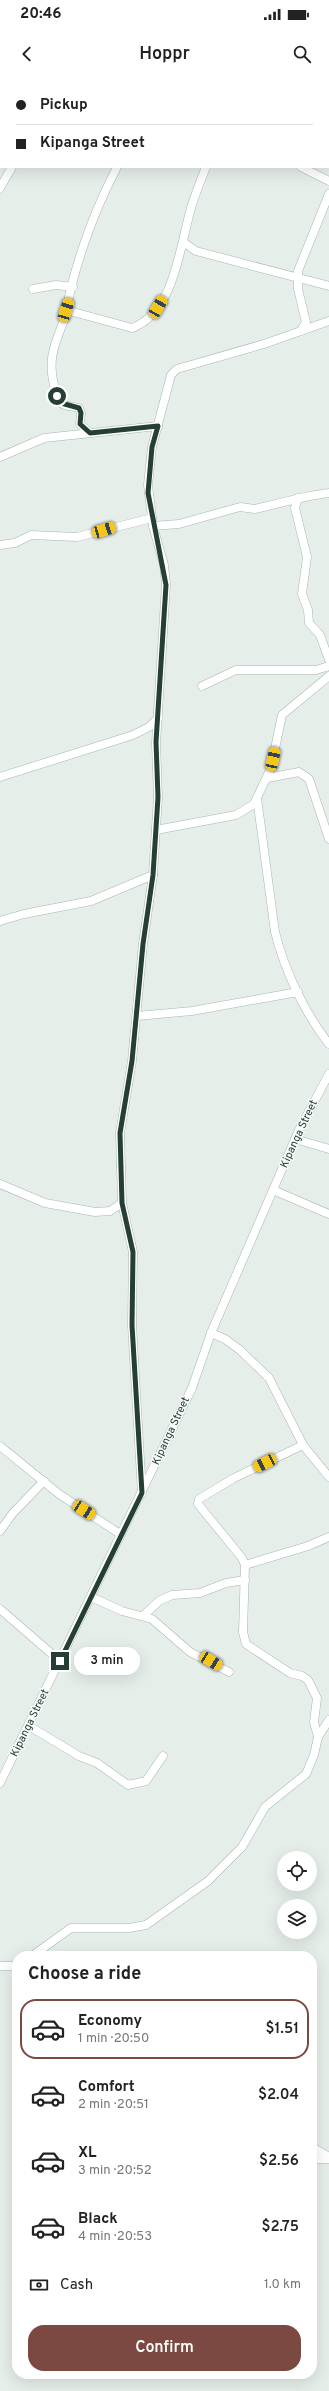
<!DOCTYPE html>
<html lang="en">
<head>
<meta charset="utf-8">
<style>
	:root { --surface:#fff; --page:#f2f2f2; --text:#222; --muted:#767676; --line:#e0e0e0; --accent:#7c4942 }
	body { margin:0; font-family:Overpass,sans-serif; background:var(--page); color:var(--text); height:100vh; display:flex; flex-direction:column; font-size:15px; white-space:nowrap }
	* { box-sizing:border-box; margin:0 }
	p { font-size:13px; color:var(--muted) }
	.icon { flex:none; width:22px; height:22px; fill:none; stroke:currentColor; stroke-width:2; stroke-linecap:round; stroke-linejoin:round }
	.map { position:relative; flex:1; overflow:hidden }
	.drawer { position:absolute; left:12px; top:1871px; width:305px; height:428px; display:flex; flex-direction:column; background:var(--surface); border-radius:16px; box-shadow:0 4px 16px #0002 }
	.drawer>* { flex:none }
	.top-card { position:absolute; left:0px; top:0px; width:329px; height:88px; box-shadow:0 4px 16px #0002; display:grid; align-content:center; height:88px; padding:0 16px; background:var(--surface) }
	.fabs { position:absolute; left:277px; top:1771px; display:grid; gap:8px }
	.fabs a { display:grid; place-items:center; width:40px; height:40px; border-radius:50%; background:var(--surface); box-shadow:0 4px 16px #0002; font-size:20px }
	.end { position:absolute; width:18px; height:18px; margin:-9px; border:5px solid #253f35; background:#fff; box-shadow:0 0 0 2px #fff }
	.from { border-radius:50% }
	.bubble { position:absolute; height:28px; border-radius:14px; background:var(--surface); box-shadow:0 4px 16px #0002; font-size:13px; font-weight:600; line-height:28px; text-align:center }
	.car { position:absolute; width:12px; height:24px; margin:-12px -6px; border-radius:5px; box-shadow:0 0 3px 1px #0007; background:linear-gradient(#f5c518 24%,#345 0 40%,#f5c518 0 76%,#345 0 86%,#f5c518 0) }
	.top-card b { display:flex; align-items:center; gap:14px; height:38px; font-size:15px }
	.top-card b+b { border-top:1px solid var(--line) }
	.top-card i { width:10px; height:10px; background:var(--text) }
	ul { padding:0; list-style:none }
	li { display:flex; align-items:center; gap:12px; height:60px; margin:0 8px 6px; padding:0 8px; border:2px solid transparent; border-radius:16px }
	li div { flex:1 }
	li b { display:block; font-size:15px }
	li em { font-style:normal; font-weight:600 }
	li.current { border-color:var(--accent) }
	li>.icon { width:36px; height:36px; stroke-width:1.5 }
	h2 { padding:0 16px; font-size:18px; line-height:48px }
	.pay { display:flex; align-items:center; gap:10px; height:44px; padding:0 16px; font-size:15px }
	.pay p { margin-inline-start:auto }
	.primary-button { display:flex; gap:8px; margin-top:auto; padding:8px 16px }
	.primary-button a { flex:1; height:46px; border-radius:16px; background:var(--accent); color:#fff; font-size:16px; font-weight:600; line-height:46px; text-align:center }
	.status { display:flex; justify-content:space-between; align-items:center; height:28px; padding:0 20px; background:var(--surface); direction:ltr }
	.status svg { height:11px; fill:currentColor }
	header { display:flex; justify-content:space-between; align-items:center; height:52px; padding:0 16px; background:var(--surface); font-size:18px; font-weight:600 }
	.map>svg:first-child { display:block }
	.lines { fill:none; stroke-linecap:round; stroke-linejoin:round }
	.street-casing { stroke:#a8b6af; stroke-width:9 }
	.street { stroke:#fff; stroke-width:8 }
	.route { stroke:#253f35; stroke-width:5 }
	.labels { text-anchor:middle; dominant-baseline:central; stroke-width:3; stroke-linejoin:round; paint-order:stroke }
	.street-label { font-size:11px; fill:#253f35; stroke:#f6faf8 }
</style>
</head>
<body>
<div class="status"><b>20:46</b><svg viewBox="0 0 49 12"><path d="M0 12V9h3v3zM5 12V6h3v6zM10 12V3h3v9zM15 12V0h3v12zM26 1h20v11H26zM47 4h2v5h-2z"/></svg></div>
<header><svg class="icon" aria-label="back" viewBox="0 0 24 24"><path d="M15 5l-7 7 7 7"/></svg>Hoppr<svg class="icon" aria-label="search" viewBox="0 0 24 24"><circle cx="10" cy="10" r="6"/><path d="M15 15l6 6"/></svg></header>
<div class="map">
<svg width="329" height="2311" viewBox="0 0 329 2311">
	<rect width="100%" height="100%" fill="#e6eee9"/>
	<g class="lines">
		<defs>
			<g id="street">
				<polyline points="239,0 239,1"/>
				<polyline points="90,1 91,0"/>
				<polyline points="159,1 159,0"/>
				<polyline points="225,1 225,0"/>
				<polyline points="0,80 1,81"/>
				<polyline points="301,87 329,101"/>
				<polyline points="0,108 12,87"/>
				<polyline points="183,162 196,171 329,206"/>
				<polyline points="33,209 56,205 73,207"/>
				<path d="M66 230 132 248C175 232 180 165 191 128 195 114 201 100 206 87"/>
				<polyline points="301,251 306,242 298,209 298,191 329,114"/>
				<path d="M90 353 80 344 81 333 79 328C73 326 65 327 61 323 57 320 56 313 55 309 47 280 54 266 64 240 74 187 92 135 117 87"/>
				<polyline points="0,377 44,358 158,346"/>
				<polyline points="298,418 295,428 307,477 302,514 308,530 309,543 320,555 329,580"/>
				<polyline points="153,446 179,444 240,427 255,429 309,416 329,413"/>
				<polyline points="0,465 15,463 31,455 77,457 152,438"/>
				<polyline points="202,606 236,590 316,590 329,586"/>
				<polyline points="0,697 133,655 149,647 158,638"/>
				<polyline points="267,698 299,692 309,699 329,759"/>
				<path d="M257 718 275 852C285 891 304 932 329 964"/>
				<polyline points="156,750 236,735 254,724 271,688 282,635 329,596"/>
				<polyline points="0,841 24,834 91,821 153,795"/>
				<polyline points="137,936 192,931 298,912"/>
				<polyline points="295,1059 329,1069"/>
				<polyline points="0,1104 45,1123 95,1132 110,1131 122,1123"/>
				<polyline points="273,1110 329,1134"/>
				<polyline points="211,1253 225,1259 240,1270 269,1298 303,1365 329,1397"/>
				<polyline points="303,1365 234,1398 199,1419 198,1424 242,1478 245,1485 243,1552 246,1564 290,1593 302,1596 308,1600 317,1618 314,1642 318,1657"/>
				<polyline points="0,1366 59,1414 120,1454"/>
				<polyline points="142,1413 132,1245 133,1172 122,1123 120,1053 132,981 143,864 153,795 158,717 156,663 166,505 164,485 153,446 148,405 152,367 171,295 177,289 264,264 329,241"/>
				<polyline points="0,1451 13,1433 44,1401"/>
				<polyline points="245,1485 308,1466 329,1457"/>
				<polyline points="91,1517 122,1531 152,1539 190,1572 229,1592"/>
				<polyline points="0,1529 60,1581"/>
				<polyline points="143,1536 159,1521 172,1515 200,1513 226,1503 245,1500"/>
				<polyline points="29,1646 79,1676 97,1683 128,1705 146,1701 163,1676"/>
				<polyline points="0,1703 192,1308 211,1253 299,1050 329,994"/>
				<polyline points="32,1876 71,1848 129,1848 146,1845 208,1801 242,1767 265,1727 306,1694 314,1675 318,1657 329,1640"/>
				<polyline points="0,1886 17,1886"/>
				<polyline points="312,2067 329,2077"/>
				<polyline points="312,2079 329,2079"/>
			</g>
		</defs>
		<use href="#street" class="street-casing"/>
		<use href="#street" class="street"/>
	</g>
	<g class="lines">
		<polyline class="route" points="57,316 61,323 79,328 81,333 80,344 90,353 158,346 152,367 148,413 166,505 156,662 158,717 153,795 143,864 132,981 120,1053 122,1123 133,1172 132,1245 142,1413 60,1581"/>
	</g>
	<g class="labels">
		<g class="street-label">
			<text transform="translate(299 1054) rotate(-65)">Kipanga Street</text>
			<text transform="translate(171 1351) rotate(-65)">Kipanga Street</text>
			<text transform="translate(30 1643) rotate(-64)">Kipanga Street</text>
		</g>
	</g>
</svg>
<div class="fabs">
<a><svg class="icon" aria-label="locate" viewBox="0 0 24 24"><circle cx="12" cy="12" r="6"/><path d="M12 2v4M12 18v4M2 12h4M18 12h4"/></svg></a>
<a><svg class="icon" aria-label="layers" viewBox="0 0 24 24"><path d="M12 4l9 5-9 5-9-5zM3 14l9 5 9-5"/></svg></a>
</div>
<i class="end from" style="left:57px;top:316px"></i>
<i class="end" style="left:60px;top:1581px"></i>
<div class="bubble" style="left:74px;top:1567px;width:66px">3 min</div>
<i class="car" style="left:158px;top:227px;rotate:30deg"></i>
<i class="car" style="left:66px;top:230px;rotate:17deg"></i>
<i class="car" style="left:104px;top:450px;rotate:73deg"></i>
<i class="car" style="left:273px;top:679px;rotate:12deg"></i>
<i class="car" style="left:265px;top:1383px;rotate:243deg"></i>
<i class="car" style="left:84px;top:1430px;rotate:123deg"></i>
<i class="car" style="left:211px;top:1581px;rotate:121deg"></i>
<div class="top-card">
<b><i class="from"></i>Pickup</b>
<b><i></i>Kipanga Street</b>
</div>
<section class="drawer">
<h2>Choose a ride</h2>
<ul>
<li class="current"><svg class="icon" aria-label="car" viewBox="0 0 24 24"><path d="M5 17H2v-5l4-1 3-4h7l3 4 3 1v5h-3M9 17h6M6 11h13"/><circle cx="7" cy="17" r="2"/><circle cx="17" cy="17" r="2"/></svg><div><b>Economy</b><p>1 min · 20:50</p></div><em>$1.51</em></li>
<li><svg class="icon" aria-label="car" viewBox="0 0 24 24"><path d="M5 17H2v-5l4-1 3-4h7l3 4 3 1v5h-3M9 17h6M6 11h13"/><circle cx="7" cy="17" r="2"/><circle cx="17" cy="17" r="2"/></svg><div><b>Comfort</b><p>2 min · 20:51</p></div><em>$2.04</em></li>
<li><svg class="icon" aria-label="car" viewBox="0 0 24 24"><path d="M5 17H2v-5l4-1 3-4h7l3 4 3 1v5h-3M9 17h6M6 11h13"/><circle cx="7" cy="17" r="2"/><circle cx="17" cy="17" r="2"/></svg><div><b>XL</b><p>3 min · 20:52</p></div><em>$2.56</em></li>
<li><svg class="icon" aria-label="car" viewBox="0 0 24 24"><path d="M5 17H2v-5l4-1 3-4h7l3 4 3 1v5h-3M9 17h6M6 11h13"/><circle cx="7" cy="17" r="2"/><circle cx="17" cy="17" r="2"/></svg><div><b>Black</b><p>4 min · 20:53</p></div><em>$2.75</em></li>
</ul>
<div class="pay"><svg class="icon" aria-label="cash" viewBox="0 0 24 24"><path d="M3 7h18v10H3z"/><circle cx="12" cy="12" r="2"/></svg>Cash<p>1.0 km</p></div>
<div class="primary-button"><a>Confirm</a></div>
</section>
</div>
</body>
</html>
